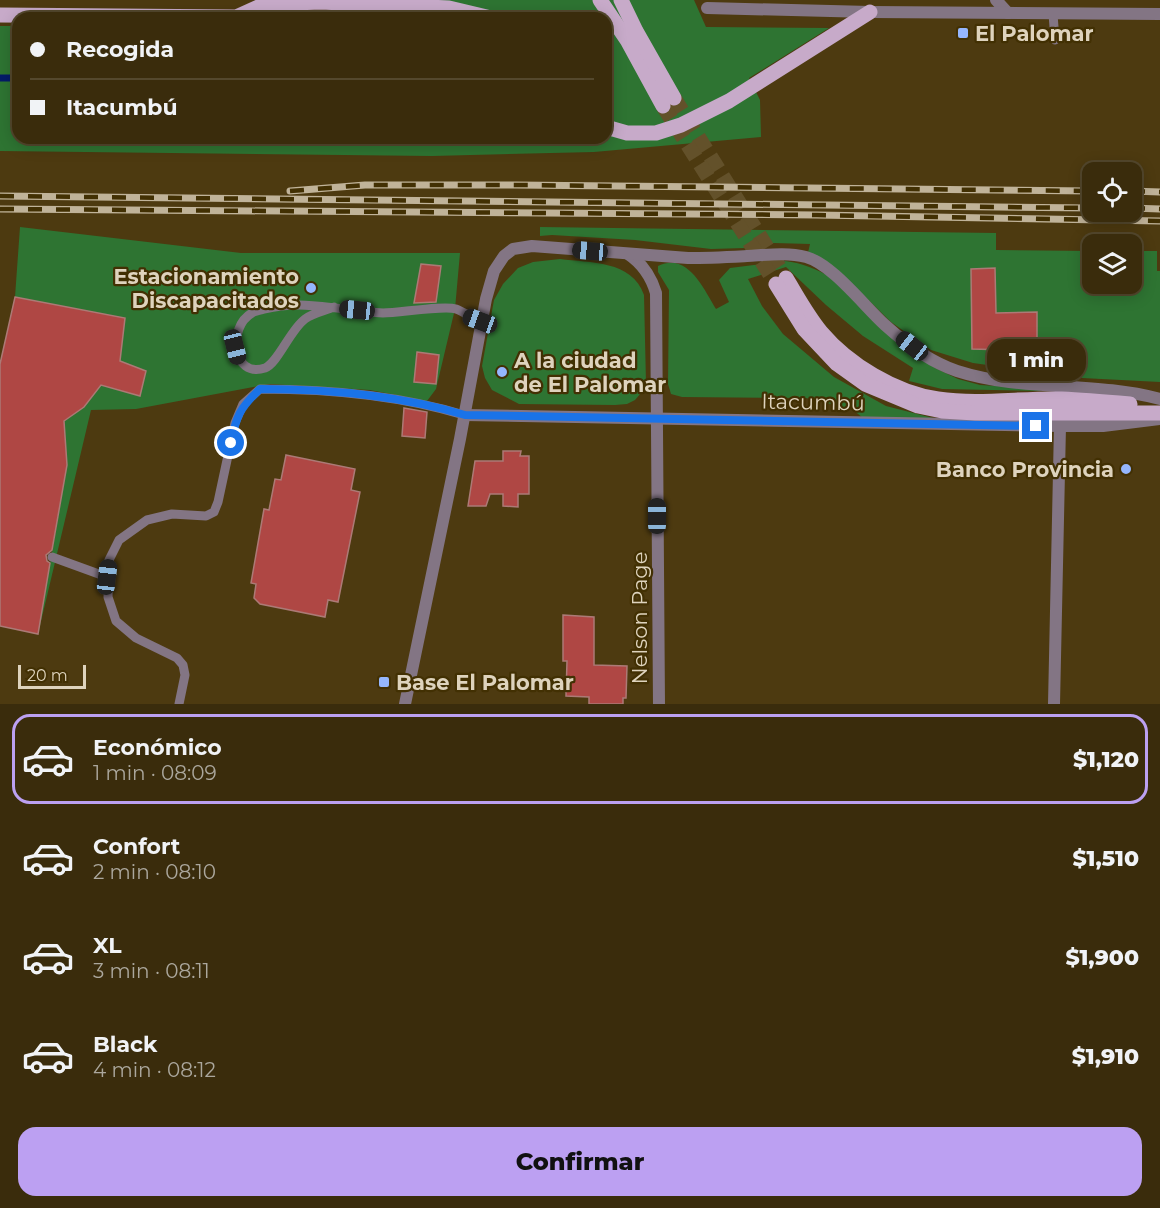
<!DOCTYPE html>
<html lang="es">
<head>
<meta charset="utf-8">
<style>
	:root { --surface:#3a2c0c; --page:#45381a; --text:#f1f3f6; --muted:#aba79d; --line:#54482d; --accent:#bca0f2 }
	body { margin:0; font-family:Montserrat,sans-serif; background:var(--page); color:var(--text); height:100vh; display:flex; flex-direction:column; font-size:22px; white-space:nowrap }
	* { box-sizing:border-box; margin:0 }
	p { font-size:20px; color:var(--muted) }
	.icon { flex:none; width:33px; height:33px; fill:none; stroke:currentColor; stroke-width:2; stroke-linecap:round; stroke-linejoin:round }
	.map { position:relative; height:704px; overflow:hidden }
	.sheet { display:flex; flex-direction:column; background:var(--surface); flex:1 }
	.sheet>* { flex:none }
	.hud { position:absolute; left:12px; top:12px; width:600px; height:132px; border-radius:18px; box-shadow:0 3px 15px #0003,0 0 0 2px var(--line); display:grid; align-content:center; height:132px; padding:0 18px; background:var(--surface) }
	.buttons { position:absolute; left:1082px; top:162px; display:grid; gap:12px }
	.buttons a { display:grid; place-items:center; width:60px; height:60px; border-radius:12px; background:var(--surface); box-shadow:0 3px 15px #0003,0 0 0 2px var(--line); font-size:30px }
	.scale { position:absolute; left:18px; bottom:15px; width:68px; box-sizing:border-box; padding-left:6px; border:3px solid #ded3bd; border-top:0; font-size:16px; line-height:21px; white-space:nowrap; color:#ded3bd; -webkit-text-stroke:4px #423003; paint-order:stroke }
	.end { position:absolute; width:27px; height:27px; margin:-14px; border:8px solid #1a73e8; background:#fff; box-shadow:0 0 0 3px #fff }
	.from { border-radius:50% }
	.bubble { position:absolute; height:42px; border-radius:18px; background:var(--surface); box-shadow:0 3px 15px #0003,0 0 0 2px var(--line); font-size:20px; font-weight:800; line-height:42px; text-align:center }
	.car { position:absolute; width:18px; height:36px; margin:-18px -9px; border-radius:8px; box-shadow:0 0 4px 2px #0007; background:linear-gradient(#222 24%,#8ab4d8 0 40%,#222 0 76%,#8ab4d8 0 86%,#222 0) }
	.hud b { display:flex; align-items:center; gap:21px; height:57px; font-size:22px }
	.hud b+b { border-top:2px solid var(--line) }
	.hud i { width:15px; height:15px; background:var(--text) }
	ul { padding:10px 0 0; list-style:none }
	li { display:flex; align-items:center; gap:18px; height:90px; margin:0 12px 9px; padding:0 6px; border:3px solid transparent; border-radius:18px }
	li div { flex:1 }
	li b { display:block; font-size:22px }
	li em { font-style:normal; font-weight:800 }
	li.on { border-color:var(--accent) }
	li>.icon { width:54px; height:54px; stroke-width:1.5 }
	.primary-button { display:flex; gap:12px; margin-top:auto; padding:12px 18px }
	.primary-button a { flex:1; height:69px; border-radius:18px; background:var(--accent); color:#111; font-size:24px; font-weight:800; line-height:69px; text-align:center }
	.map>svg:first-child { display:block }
	.green { fill:#2e7432 }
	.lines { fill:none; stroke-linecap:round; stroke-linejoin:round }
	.stream { stroke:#041a68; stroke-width:7 }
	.building { fill:#af4744; stroke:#ac7a76; stroke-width:1.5 }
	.primary-tunnel { stroke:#63512a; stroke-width:15; stroke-dasharray:15 8; stroke-linecap:butt }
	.service { stroke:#837584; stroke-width:9 }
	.minor { stroke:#837584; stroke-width:12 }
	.tertiary { stroke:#837584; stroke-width:12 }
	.primary { stroke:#c7aac9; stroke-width:15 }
	.rail-casing { stroke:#c0b399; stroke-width:7 }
	.rail { stroke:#423003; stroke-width:4.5; stroke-dasharray:14; stroke-linecap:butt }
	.route { stroke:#1a73e8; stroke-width:8 }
	.poi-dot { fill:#95b6fd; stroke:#423003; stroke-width:2 }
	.labels { text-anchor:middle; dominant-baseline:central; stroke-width:4.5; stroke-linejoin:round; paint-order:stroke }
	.poi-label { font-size:21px; font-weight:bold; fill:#ded3bd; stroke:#423003; text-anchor:start }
	.street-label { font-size:21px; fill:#ded3bd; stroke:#423003 }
</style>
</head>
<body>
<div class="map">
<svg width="1160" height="704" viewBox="0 0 1160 704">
	<rect width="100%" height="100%" fill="#4d3a10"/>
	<g class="green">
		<polygon points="416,0 694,0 706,27 829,28 749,78 760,100 761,137 594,152 432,156 0,151 0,26 18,26 18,138 606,138 606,18 422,18"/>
		<polygon points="20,227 241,253 460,253 455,309 436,389 427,401 370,390 270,384 136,409 91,410 38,634 67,465 64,421 84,407 101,385 140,396 146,371 120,361 125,318 15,297"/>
		<polygon points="540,227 996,233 996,250 1092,251 1092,284 1131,284 1131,251 1157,251 1157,271 1160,271 1160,382 1082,378 973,363 931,350 891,322 846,278 807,257 810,244 774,243 745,248 711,249 635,240 552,235 540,236"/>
		<path d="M560 259C590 263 632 260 644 295L646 383 641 393 635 400 627 404 615 405 519 404 492 390 485 378 482 366 494 300 503 284 518 268 533 262Z"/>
		<path d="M785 261C803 263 816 269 832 278L935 368 958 379 980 385 1033 388 1042 391 942 389 909 381 913 368 863 336 826 305 786 267 748 279 762 306 783 334 834 377 886 406 933 418H863L852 409 806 398 682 397 671 394 668 384 669 290 658 272V266C688 252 703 288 716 309L729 302 719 280 730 268Z"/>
	</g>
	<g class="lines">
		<polyline class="stream" points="0,78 18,78"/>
	</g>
	<g class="building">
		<polygon points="421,264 441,266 436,302 414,303"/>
		<polygon points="995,268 996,313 1037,312 1037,359 1008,358 1009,350 972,349 971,269"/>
		<polygon points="15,297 125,318 120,361 146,371 140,396 101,385 84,407 64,421 67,465 52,550 46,555 47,561 50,563 38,634 0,626 0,364"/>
		<polygon points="417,352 439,355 436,384 414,382"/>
		<polygon points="404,408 427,412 425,438 402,436"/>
		<polygon points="503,451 521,451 520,456 529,456 529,494 518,494 518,507 503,506 503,494 490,494 486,506 468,506 475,461 503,461"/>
		<polygon points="286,455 355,469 351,490 360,492 338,602 328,600 325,617 260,604 254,598 256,584 251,583 264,509 269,510 275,479 281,480"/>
		<polygon points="563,615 594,617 594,665 627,666 626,698 623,698 623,704 589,704 589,697 566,696 567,661 563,661"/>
	</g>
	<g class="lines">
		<g class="primary-tunnel">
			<polyline points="674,98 786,278"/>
			<polyline points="663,106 776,284"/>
		</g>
		<g class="service">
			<polyline points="1053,14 1055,40"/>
			<path d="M334 307C325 311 313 313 305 319 290 330 278 363 265 368 232 379 227 327 252 313 255 311 261 310 265 309 304 299 343 311 383 313 399 313 444 305 456 309 464 312 472 318 480 321"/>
			<polyline points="52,557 107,577"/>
			<path d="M179 704 185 675 183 665 177 658 136 638 116 621 108 597 109 560 119 540 147 520 172 514 206 516 214 512 218 502 235 423 243 404 260 389C329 389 398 395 464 415"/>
		</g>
		<g class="minor">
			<polyline points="707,8 870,12"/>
			<polyline points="1054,704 1060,426"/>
		</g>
		<g class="tertiary">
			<polyline points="996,0 1008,13"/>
			<polyline points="870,12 1160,14"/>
			<path d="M628 254C643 264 651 276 656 293L659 704"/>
			<polyline points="464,415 1060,426 1103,426 1160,419"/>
			<path d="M405 704 460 439 486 299 494 271 504 256 513 249 532 246 688 258C708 258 727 257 747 256 766 255 787 252 806 257 832 264 864 306 885 325 906 344 930 362 957 371 1022 392 1094 381 1160 399"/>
		</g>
		<g class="primary">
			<polyline points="600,0 627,40 663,106"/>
			<polyline points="621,0 636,31 674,98"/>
			<polyline points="0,15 236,17 265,4 321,2 449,8 491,18"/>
			<polyline points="606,127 627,133 656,133 681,125 729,101 870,12"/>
			<path d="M786 278C797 296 807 315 821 332 848 364 895 393 938 399 978 405 1021 398 1062 399 1084 400 1107 402 1130 404"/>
			<polyline points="776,284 804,329 837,364 865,384 918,406 942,411 975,413 1160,413"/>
		</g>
		<defs>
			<g id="rail">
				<polyline points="290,191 365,185 516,185 1092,191"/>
				<polyline points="1131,191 1160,192"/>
				<polyline points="0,196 1092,208"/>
				<polyline points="1131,208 1160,209"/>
				<polyline points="0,209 817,215 1160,221"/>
			</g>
		</defs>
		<use href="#rail" class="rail-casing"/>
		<use href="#rail" class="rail"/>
	</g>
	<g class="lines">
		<path class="route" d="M231 443C236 416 240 408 260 389 329 389 398 395 465 415L1036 426"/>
	</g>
	<g class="poi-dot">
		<rect x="957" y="27" width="12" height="12" rx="3"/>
		<circle cx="311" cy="288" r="6"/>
		<circle cx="502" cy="372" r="6"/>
		<circle cx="1126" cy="469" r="6"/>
		<rect x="378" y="676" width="12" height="12" rx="3"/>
	</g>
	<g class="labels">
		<g class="poi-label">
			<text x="975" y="33">El Palomar</text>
			<text x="299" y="276" text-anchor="end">Estacionamiento<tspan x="299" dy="24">Discapacitados</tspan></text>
			<text x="514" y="360">A la ciudad<tspan x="514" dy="24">de El Palomar</tspan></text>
			<text x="1114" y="469" text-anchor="end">Banco Provincia</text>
			<text x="396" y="682">Base El Palomar</text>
		</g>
		<g class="street-label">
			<text transform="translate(813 402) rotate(1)">Itacumbú</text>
			<text transform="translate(639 618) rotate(-90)">Nelson Page</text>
		</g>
	</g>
</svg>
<div class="buttons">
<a><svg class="icon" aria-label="locate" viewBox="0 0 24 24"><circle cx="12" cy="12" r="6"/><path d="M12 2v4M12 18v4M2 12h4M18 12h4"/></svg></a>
<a><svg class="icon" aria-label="layers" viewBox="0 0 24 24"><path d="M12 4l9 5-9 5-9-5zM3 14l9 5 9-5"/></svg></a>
</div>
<div class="scale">20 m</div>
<i class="end from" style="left:231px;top:443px"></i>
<i class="end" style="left:1036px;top:426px"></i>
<div class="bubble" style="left:987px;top:339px;width:99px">1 min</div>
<i class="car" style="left:590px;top:251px;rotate:275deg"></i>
<i class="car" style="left:357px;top:310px;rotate:276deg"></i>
<i class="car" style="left:480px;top:321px;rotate:290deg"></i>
<i class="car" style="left:912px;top:346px;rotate:308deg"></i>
<i class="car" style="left:235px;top:347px;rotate:166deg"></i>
<i class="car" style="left:657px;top:516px;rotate:0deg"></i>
<i class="car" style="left:107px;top:577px;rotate:7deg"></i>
<div class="hud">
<b><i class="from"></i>Recogida</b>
<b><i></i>Itacumbú</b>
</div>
</div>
<section class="sheet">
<ul>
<li class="on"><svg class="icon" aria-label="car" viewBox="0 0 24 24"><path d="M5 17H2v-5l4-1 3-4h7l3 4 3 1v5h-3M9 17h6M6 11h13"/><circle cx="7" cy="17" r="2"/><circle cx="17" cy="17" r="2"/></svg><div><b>Económico</b><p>1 min · 08:09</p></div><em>$1,120</em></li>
<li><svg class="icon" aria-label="car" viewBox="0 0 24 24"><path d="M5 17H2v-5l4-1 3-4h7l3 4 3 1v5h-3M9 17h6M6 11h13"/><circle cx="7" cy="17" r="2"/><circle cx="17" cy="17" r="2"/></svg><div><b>Confort</b><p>2 min · 08:10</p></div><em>$1,510</em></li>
<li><svg class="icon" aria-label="car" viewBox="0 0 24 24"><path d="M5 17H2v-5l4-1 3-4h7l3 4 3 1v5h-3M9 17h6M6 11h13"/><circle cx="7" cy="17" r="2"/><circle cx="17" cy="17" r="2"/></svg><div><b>XL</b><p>3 min · 08:11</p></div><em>$1,900</em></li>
<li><svg class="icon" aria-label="car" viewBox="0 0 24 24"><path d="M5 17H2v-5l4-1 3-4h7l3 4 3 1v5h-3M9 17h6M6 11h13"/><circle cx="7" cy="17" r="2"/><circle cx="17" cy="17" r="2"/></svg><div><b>Black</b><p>4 min · 08:12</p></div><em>$1,910</em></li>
</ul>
<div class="primary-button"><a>Confirmar</a></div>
</section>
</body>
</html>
